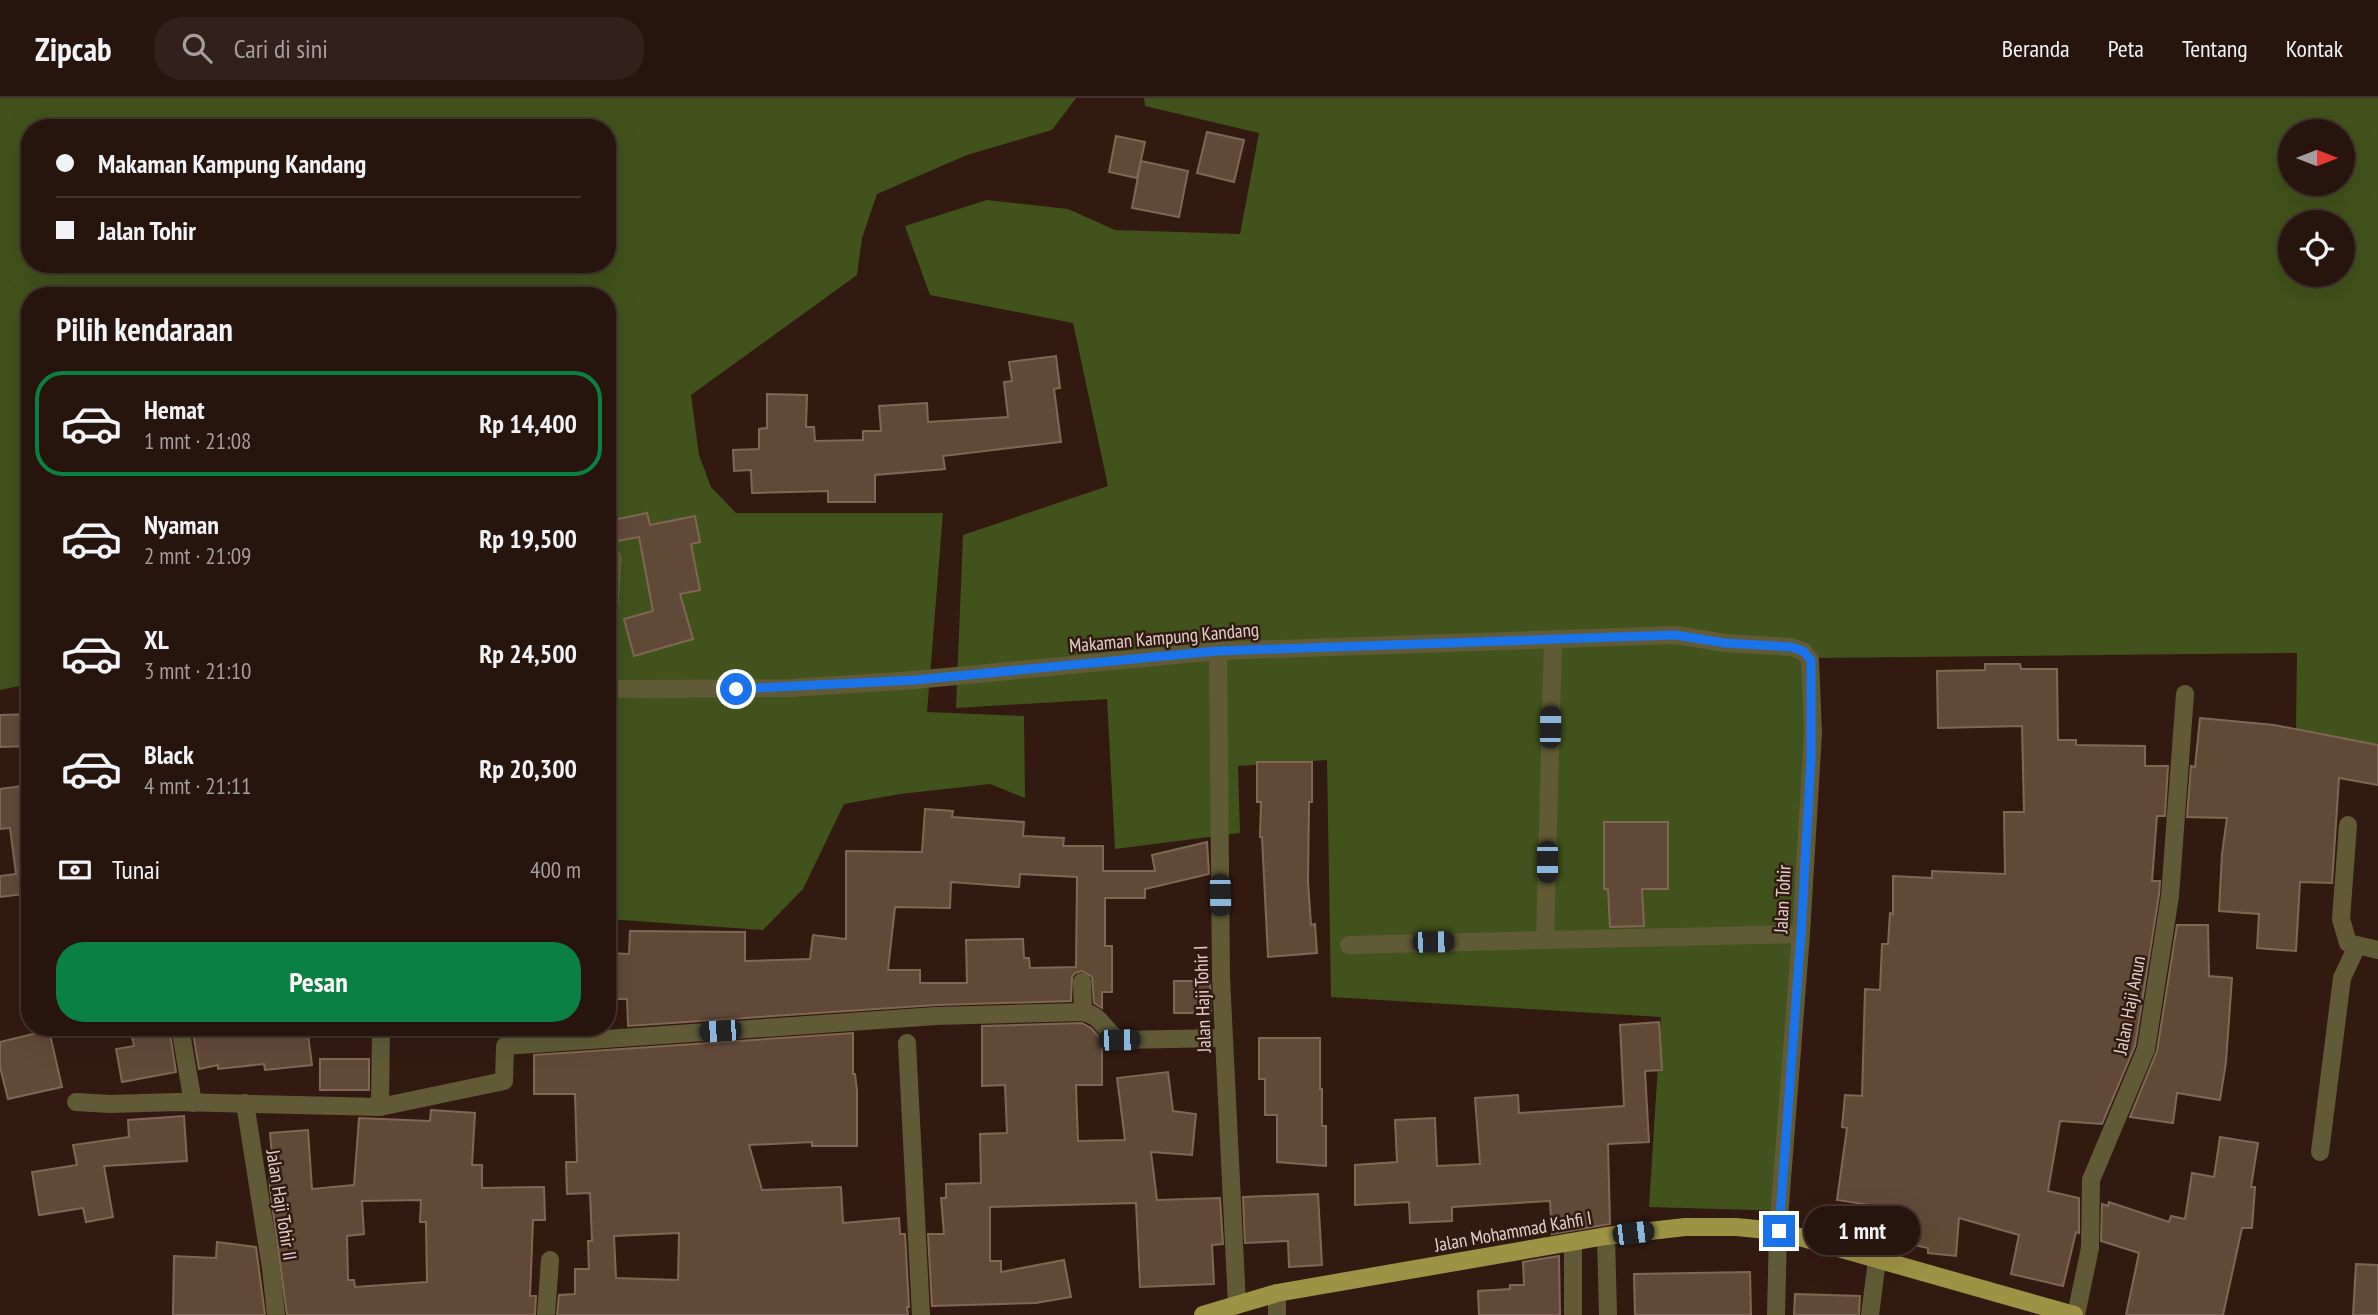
<!DOCTYPE html>
<html lang="id">
<head>
<meta charset="utf-8">
<style>
	:root { --surface:#26140d; --page:#32211b; --text:#f1f3f6; --muted:#a49e9d; --line:#42332e; --accent:#0b8043 }
	body { margin:0; font-family:"PT Sans Narrow",sans-serif; background:var(--page); color:var(--text); height:100vh; display:flex; flex-direction:column; font-size:26px; white-space:nowrap }
	* { box-sizing:border-box; margin:0 }
	p { font-size:23px; color:var(--muted) }
	.icon { flex:none; width:38px; height:38px; fill:none; stroke:currentColor; stroke-width:2; stroke-linecap:round; stroke-linejoin:round }
	.map { position:relative; flex:1; overflow:hidden }
	.drawer { position:absolute; left:21px; top:189px; width:595px; height:749px; display:flex; flex-direction:column; background:var(--surface); border-radius:28px; box-shadow:0 7px 28px #0002,0 0 0 2px var(--line) }
	.drawer>* { flex:none }
	.guide { position:absolute; left:21px; top:21px; width:595px; height:154px; border-radius:28px; box-shadow:0 7px 28px #0002,0 0 0 2px var(--line); display:grid; align-content:center; height:154px; padding:0 35px; background:var(--surface) }
	.needle { width:46px; rotate:90deg }
	.tools { position:absolute; left:2278px; top:21px; display:grid; gap:14px }
	.tools a { display:grid; place-items:center; width:77px; height:77px; border-radius:50%; background:var(--surface); box-shadow:0 7px 28px #0002,0 0 0 2px var(--line); font-size:35px }
	.end { position:absolute; width:32px; height:32px; margin:-16px; border:9px solid #1a73e8; background:#fff; box-shadow:0 0 0 4px #fff }
	.from { border-radius:50% }
	.bubble { position:absolute; height:49px; border-radius:24px; background:var(--surface); box-shadow:0 7px 28px #0002,0 0 0 2px var(--line); font-size:23px; font-weight:700; line-height:49px; text-align:center }
	.car { position:absolute; width:21px; height:42px; margin:-21px -10px; border-radius:9px; box-shadow:0 0 5px 2px #0007; background:linear-gradient(#222 24%,#8ab4d8 0 40%,#222 0 76%,#8ab4d8 0 86%,#222 0) }
	.guide b { display:flex; align-items:center; gap:24px; height:66px; font-size:26px }
	.guide b+b { border-top:2px solid var(--line) }
	.guide i { width:18px; height:18px; background:var(--text) }
	ul { padding:0; list-style:none }
	li { display:flex; align-items:center; gap:21px; height:105px; margin:0 14px 10px; padding:0 21px; border:4px solid transparent; border-radius:28px }
	li div { flex:1 }
	li b { display:block; font-size:26px }
	li em { font-style:normal; font-weight:700 }
	li.selected { border-color:var(--accent) }
	li>.icon { width:63px; height:63px; stroke-width:1.5 }
	h2 { padding:0 35px; font-size:32px; line-height:84px }
	.pay { display:flex; align-items:center; gap:18px; height:77px; padding:0 35px; font-size:26px }
	.pay p { margin-inline-start:auto }
	.button { display:flex; gap:14px; margin-top:auto; padding:14px 35px }
	.button a { flex:1; height:80px; border-radius:28px; background:var(--accent); color:#fff; font-size:28px; font-weight:700; line-height:80px; text-align:center }
	header { display:flex; align-items:center; gap:42px; box-sizing:border-box; height:98px; padding:0 35px; background:var(--surface); border-bottom:2px solid var(--line) }
	header strong { font-size:33px }
	nav { display:flex; gap:38px; margin-inline-start:auto; font-size:24px }
	.search { width:490px; height:63px; background:var(--page); display:flex; align-items:center; gap:18px; box-sizing:border-box; padding:0 24px; border-radius:28px; color:var(--muted); font-size:26px }
	.map>svg:first-child { display:block }
	.green { fill:#41521c; fill-rule:evenodd }
	.building { fill:#614937; stroke:#806755; stroke-width:2; fill-rule:evenodd }
	.lines { fill:none; stroke-linecap:round; stroke-linejoin:round }
	.minor { stroke:#605b36; stroke-width:18 }
	.major { stroke:#9e9344; stroke-width:18 }
	.route { stroke:#1a73e8; stroke-width:9 }
	.labels { text-anchor:middle; dominant-baseline:central; stroke-width:5; stroke-linejoin:round; paint-order:stroke }
	.street-label { font-size:19px; fill:#e2d1cb; stroke:#331a11 }
</style>
</head>
<body>
<header>
<strong>Zipcab</strong>
<div class="search"><svg class="icon" aria-label="search" viewBox="0 0 24 24"><circle cx="10" cy="10" r="6"/><path d="M15 15l6 6"/></svg>Cari di sini</div>
<nav><a>Beranda</a><a>Peta</a><a>Tentang</a><a>Kontak</a></nav>
</header>
<div class="map">
<svg width="2378" height="1217" viewBox="0 0 2378 1217">
	<rect width="100%" height="100%" fill="#331a11"/>
	<g class="green">
		<path d="M0 0H1076L1052 32 967 57 877 96 862 140 857 177 691 297 699 357 711 389 736 415H943L927 614 1024 618 1025 700 990 686 900 696 844 706 803 791 763 832 607 821V198H30V586L0 592ZM30 30H607V166H30Z"/>
		<path d="M1144 0H2378V647L2296 634 2297 555 1815 560 1785 1113 1649 1109 1661 919 1331 899 1327 662 1238 668 1240 735 1115 751 1107 601 956 610 963 437 1108 388 1073 225 930 197 905 128 987 102 1068 111 1115 132 1240 136 1259 35 1145 8ZM2291 33H2343V86H2291ZM2291 124H2343V177H2291Z"/>
	</g>
	<g class="building">
		<polygon points="1207,34 1244,42 1234,84 1197,75"/>
		<polygon points="1116,38 1145,44 1137,80 1109,74"/>
		<polygon points="1141,63 1188,73 1179,119 1132,110"/>
		<polygon points="1056,258 1060,290 1054,291 1061,344 943,358 945,371 875,377 875,404 828,404 828,393 752,395 751,372 734,373 733,352 759,351 759,331 767,330 767,296 807,297 806,329 814,329 815,343 863,342 863,333 881,333 879,308 927,305 928,324 1008,319 1004,284 1012,283 1009,264"/>
		<polygon points="647,415 650,427 695,418 700,444 691,446 700,492 680,496 693,541 634,558 624,521 653,513 639,439 617,443 613,422"/>
		<polygon points="1985,566 2020,566 2021,571 2057,571 2058,642 2076,642 2076,647 2145,648 2145,668 2168,668 2165,718 2157,718 2152,783 2160,783 2159,797 2135,948 2102,1026 2060,1023 2048,1093 2079,1100 2079,1135 2076,1134 2063,1188 2011,1176 2019,1137 1959,1120 1956,1158 1928,1155 1928,1150 1891,1142 1897,1111 1837,1102 1847,1030 1842,1029 1845,997 1862,998 1865,891 1880,892 1882,846 1888,846 1890,815 1893,816 1893,778 1932,780 1932,773 2005,776 2004,714 2024,714 2022,628 1938,630 1937,573 1985,572"/>
		<polygon points="30,616 30,648 0,649 0,617"/>
		<polygon points="2200,620 2274,627 2378,647 2378,687 2339,680 2332,785 2300,784 2296,853 2257,850 2259,816 2219,813 2222,756 2227,720 2187,719 2191,668 2195,669"/>
		<polygon points="1257,664 1312,664 1312,704 1309,704 1308,783 1311,827 1315,826 1317,855 1268,859 1262,739 1260,739 1261,704 1257,704"/>
		<polygon points="30,687 30,795 0,799 0,778 16,776 10,730 0,731 0,691"/>
		<path d="M925 711 953 713 952 719 1024 724 1023 738 1064 740 1063 748H1103V773H1155L1152 757 1207 744 1209 776 1145 791V800H1105V848H1112V894H1102V910L1094 905 1092 879 1082 873 1075 875 1072 879 1071 903 936 907 628 928 627 901H607V855L629 856 630 833 745 834V863L810 861 813 837 846 841V753L922 754ZM1020 776 1077 779 1076 869 1030 870 1029 860H1024L1023 841 966 842 967 885H920V872H888L895 809 950 810 951 784 1019 789Z"/>
		<polygon points="1604,724 1668,724 1668,791 1642,791 1644,828 1610,829 1608,791 1604,791"/>
		<polygon points="2177,827 2208,827 2209,878 2232,880 2226,964 2220,1002 2177,995 2173,1025 2130,1019 2157,953"/>
		<polygon points="1174,883 1210,883 1211,915 1174,915"/>
		<polygon points="1659,924 1662,972 1645,973 1649,1044 1608,1046 1610,1126 1552,1136 1550,1103 1452,1109 1452,1123 1410,1125 1409,1104 1355,1107 1355,1067 1397,1064 1395,1022 1435,1020 1437,1068 1480,1066 1475,1000 1518,997 1519,1015 1624,1008 1620,927"/>
		<polygon points="1082,925 1091,930 1102,942 1102,987 1076,987 1078,1043 1125,1042 1117,980 1168,974 1173,1013 1196,1016 1192,1057 1151,1054 1157,1102 1220,1100 1223,1146 1212,1147 1214,1186 1140,1189 1136,1105 990,1109 990,1163 1001,1163 1001,1174 1064,1162 1071,1199 1036,1205 932,1208 928,1136 944,1136 941,1100 946,1100 946,1086 981,1085 980,1036 1007,1035 1005,987 982,988 982,928"/>
		<polygon points="130,929 169,929 176,974 122,984 116,951 134,948"/>
		<polygon points="192,929 307,929 312,967 265,972 264,966 218,971 218,967 199,971"/>
		<polygon points="534,929 567,929 567,932 534,935"/>
		<polygon points="49,932 62,989 8,1001 0,969 0,944"/>
		<path d="M853 935V976H855L857 992V1048H812V1044L749 1047 762 1092 841 1089 843 1125 899 1120 900 1136H905L909 1209H907L908 1217H557L559 1197 575 1196V1171H589L588 1143H592L590 1095 567 1096 566 1064H577L575 996H534V957ZM679 1135 678 1182 616 1180 614 1138Z"/>
		<polygon points="1259,940 1320,940 1320,991 1322,991 1322,1028 1326,1028 1326,1068 1277,1064 1277,1017 1265,1017 1265,981 1259,981"/>
		<rect x="320" y="961" width="49" height="31"/>
		<path d="M431 1012 475 1015 472 1067H482V1090L544 1089 545 1122H533L530 1198H536L535 1217H287L270 1091 269 1068H273L270 1035 308 1032 312 1091 354 1087 359 1020 430 1023ZM421 1102 420 1124H426L427 1184 355 1189 354 1182H348L347 1138 364 1136 362 1103Z"/>
		<polygon points="184,1018 187,1063 104,1068 113,1119 86,1124 83,1110 39,1117 32,1074 77,1067 73,1047 129,1039 128,1022"/>
		<polygon points="2220,1039 2258,1045 2251,1089 2255,1089 2252,1130 2242,1130 2223,1217 2126,1217 2139,1155 2101,1143 2102,1106 2108,1108 2109,1104 2169,1124 2171,1118 2185,1121 2192,1075 2214,1079"/>
		<polygon points="1318,1096 1322,1167 1289,1169 1288,1143 1245,1145 1243,1099"/>
		<polygon points="217,1144 256,1149 265,1217 173,1217 174,1158 216,1160"/>
		<polygon points="1559,1158 1560,1217 1479,1217 1478,1193 1510,1191 1510,1187 1524,1187 1523,1164"/>
		<polygon points="2356,1166 2378,1167 2378,1217 2353,1217"/>
		<polygon points="1750,1174 1751,1217 1635,1217 1634,1176"/>
		<polygon points="1795,1196 1860,1198 1859,1217 1794,1217"/>
	</g>
	<g class="lines">
		<g class="minor">
			<polyline points="607,540 613,460"/>
			<polyline points="1553,542 1545,842 1801,836"/>
			<polyline points="1218,553 1221,879 1237,1206"/>
			<polyline points="607,591 791,590 915,582 1218,553 1675,537 1725,545 1791,549 1803,553 1810,562 1813,635 1801,836 1778,1133 1776,1217"/>
			<polyline points="2348,727 2341,821 2348,845 2378,852"/>
			<polyline points="1349,847 1545,842"/>
			<polyline points="1082,884 1083,914"/>
			<polyline points="180,929 193,1005"/>
			<polyline points="907,945 921,1217"/>
			<polyline points="76,1004 110,1006 177,1004 380,1009 381,929"/>
			<polyline points="245,1005 271,1170 276,1217"/>
			<path d="M380 1009 504 983 505 948 936 918 1083 914C1102 917 1104 933 1119 942L1223 940"/>
			<polyline points="2320,1054 2342,880 2357,848"/>
			<polyline points="1606,1138 1608,1217"/>
			<polyline points="1573,1145 1573,1217"/>
			<polyline points="546,1217 550,1162"/>
			<polyline points="1277,1217 1277,1195"/>
			<polyline points="1870,1217 1877,1162"/>
			<polyline points="2076,1217 2090,1150 2091,1082 2146,951 2170,798 2185,596"/>
		</g>
		<polyline class="major" points="1203,1217 1277,1195 1606,1138 1685,1129 1736,1129 1778,1133 2074,1217"/>
	</g>
	<g class="lines">
		<polyline class="route" points="736,591 915,582 1217,553 1675,537 1725,545 1791,549 1803,553 1811,562 1811,660 1801,836 1779,1133"/>
	</g>
	<g class="labels">
		<g class="street-label">
			<text transform="translate(1164 539) rotate(-5)">Makaman Kampung Kandang</text>
			<text transform="translate(1782 801) rotate(-87)">Jalan Tohir</text>
			<text transform="translate(1202 901) rotate(-92)">Jalan Haji Tohir I</text>
			<text transform="translate(2129 907) rotate(-79)">Jalan Haji Anun</text>
			<text transform="translate(282 1107) rotate(81)">Jalan Haji Tohir II</text>
			<text transform="translate(1513 1133) rotate(-10)">Jalan Mohammad Kahfi I</text>
		</g>
	</g>
</svg>
<div class="tools">
<a><svg class="needle" viewBox="-14 -14 28 28"><path d="M0-13l5 13h-10z" fill="#e53935"/><path d="M0 13l5-13h-10z" fill="#a49e9d"/></svg></a>
<a><svg class="icon" aria-label="locate" viewBox="0 0 24 24"><circle cx="12" cy="12" r="6"/><path d="M12 2v4M12 18v4M2 12h4M18 12h4"/></svg></a>
</div>
<i class="end from" style="left:736px;top:591px"></i>
<i class="end" style="left:1779px;top:1133px"></i>
<div class="bubble" style="left:1804px;top:1108px;width:116px">1 mnt</div>
<i class="car" style="left:1550px;top:629px;rotate:1deg"></i>
<i class="car" style="left:1547px;top:764px;rotate:180deg"></i>
<i class="car" style="left:1220px;top:797px;rotate:179deg"></i>
<i class="car" style="left:1433px;top:844px;rotate:89deg"></i>
<i class="car" style="left:720px;top:933px;rotate:266deg"></i>
<i class="car" style="left:1119px;top:942px;rotate:89deg"></i>
<i class="car" style="left:1633px;top:1135px;rotate:83deg"></i>
<div class="guide">
<b><i class="from"></i>Makaman Kampung Kandang</b>
<b><i></i>Jalan Tohir</b>
</div>
<section class="drawer">
<h2>Pilih kendaraan</h2>
<ul>
<li class="selected"><svg class="icon" aria-label="car" viewBox="0 0 24 24"><path d="M5 17H2v-5l4-1 3-4h7l3 4 3 1v5h-3M9 17h6M6 11h13"/><circle cx="7" cy="17" r="2"/><circle cx="17" cy="17" r="2"/></svg><div><b>Hemat</b><p>1 mnt · 21:08</p></div><em>Rp 14,400</em></li>
<li><svg class="icon" aria-label="car" viewBox="0 0 24 24"><path d="M5 17H2v-5l4-1 3-4h7l3 4 3 1v5h-3M9 17h6M6 11h13"/><circle cx="7" cy="17" r="2"/><circle cx="17" cy="17" r="2"/></svg><div><b>Nyaman</b><p>2 mnt · 21:09</p></div><em>Rp 19,500</em></li>
<li><svg class="icon" aria-label="car" viewBox="0 0 24 24"><path d="M5 17H2v-5l4-1 3-4h7l3 4 3 1v5h-3M9 17h6M6 11h13"/><circle cx="7" cy="17" r="2"/><circle cx="17" cy="17" r="2"/></svg><div><b>XL</b><p>3 mnt · 21:10</p></div><em>Rp 24,500</em></li>
<li><svg class="icon" aria-label="car" viewBox="0 0 24 24"><path d="M5 17H2v-5l4-1 3-4h7l3 4 3 1v5h-3M9 17h6M6 11h13"/><circle cx="7" cy="17" r="2"/><circle cx="17" cy="17" r="2"/></svg><div><b>Black</b><p>4 mnt · 21:11</p></div><em>Rp 20,300</em></li>
</ul>
<div class="pay"><svg class="icon" aria-label="cash" viewBox="0 0 24 24"><path d="M3 7h18v10H3z"/><circle cx="12" cy="12" r="2"/></svg>Tunai<p>400 m</p></div>
<div class="button"><a>Pesan</a></div>
</section>
</div>
</body>
</html>
